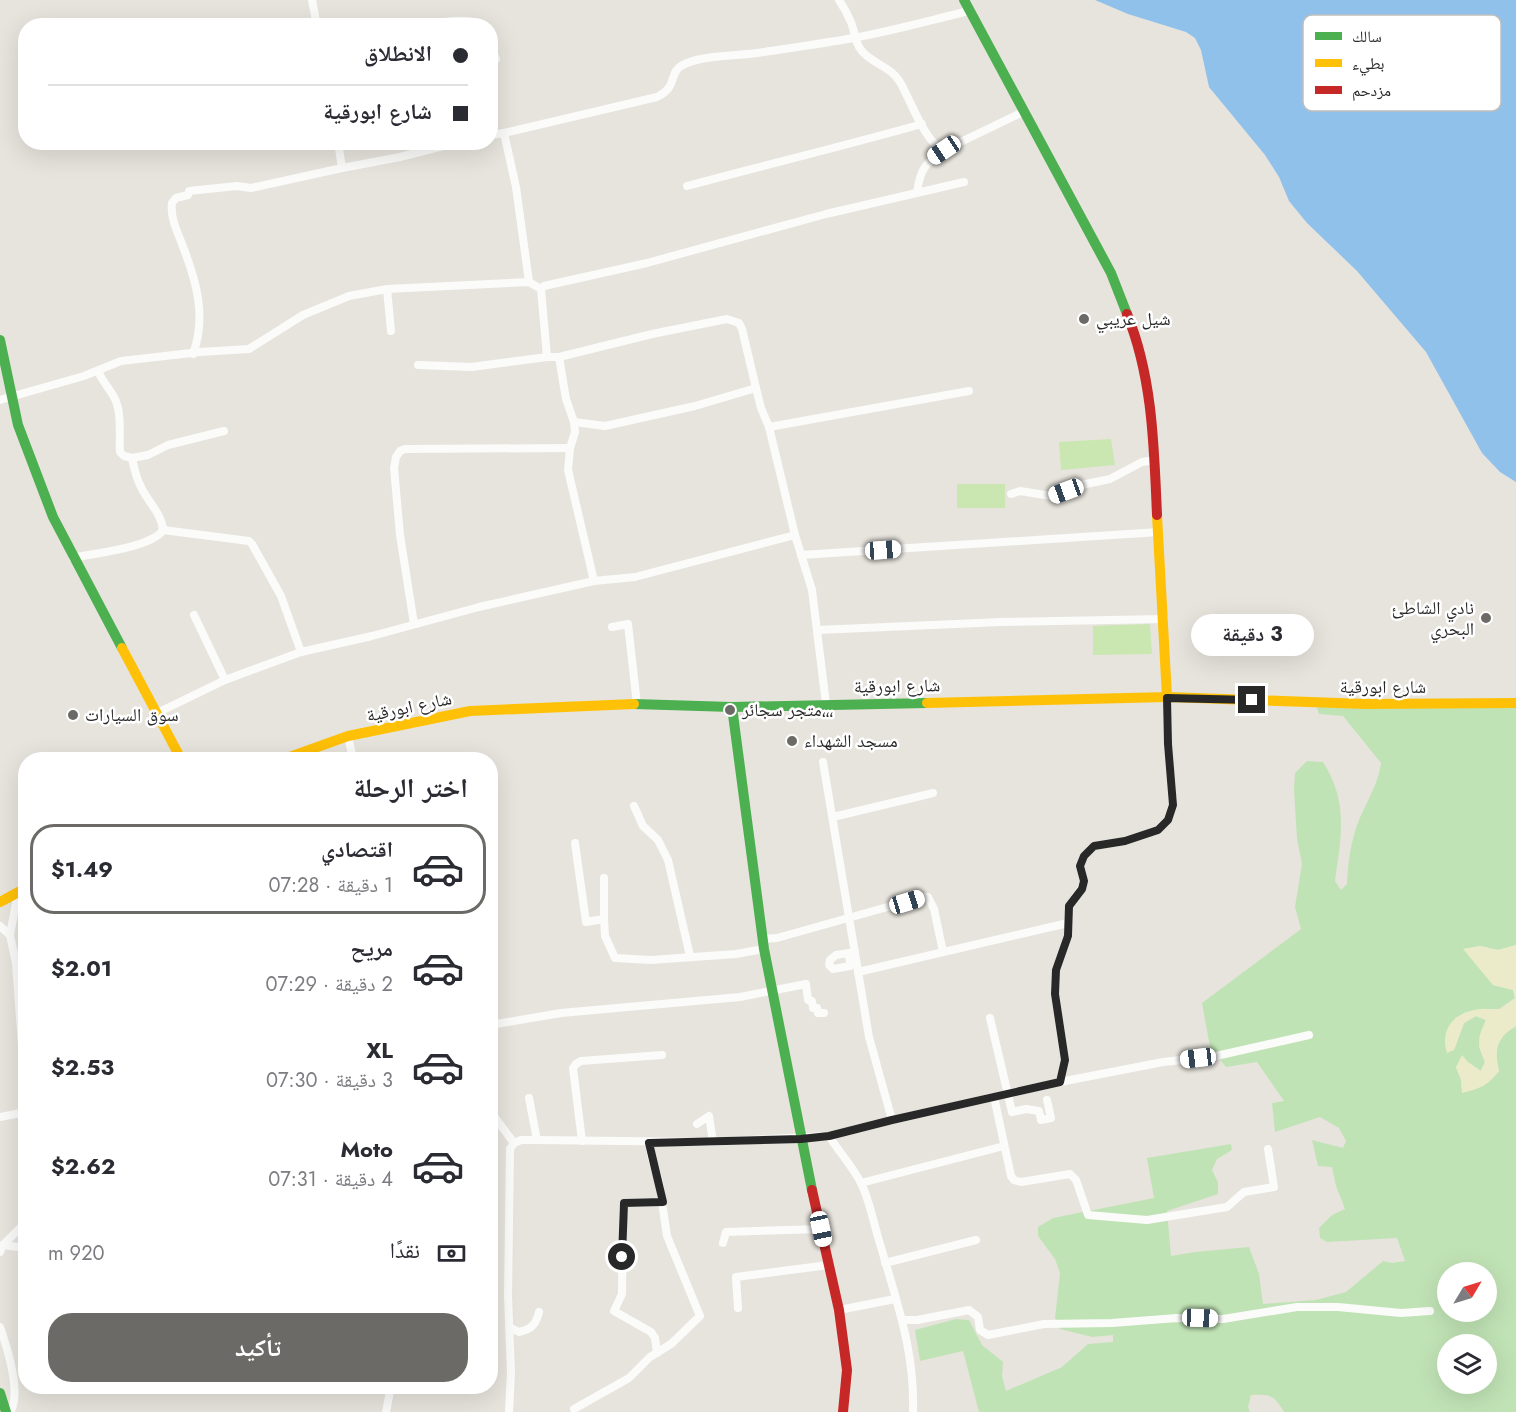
<!DOCTYPE html>
<html lang="ar">
<head>
<meta charset="utf-8">
<style>
	:root { --surface:#fff; --page:#f7f7f7; --text:#2b2b33; --muted:#7c7c81; --line:#e1e1e2; --accent:#6b6a67 }
	body { margin:0; font-family:Jost,"Noto Naskh Arabic",sans-serif; background:var(--page); color:var(--text); direction:rtl; height:100vh; display:flex; flex-direction:column; font-size:22px; white-space:nowrap }
	* { box-sizing:border-box; margin:0 }
	p { font-size:20px; color:var(--muted) }
	.icon { flex:none; width:33px; height:33px; fill:none; stroke:currentColor; stroke-width:2; stroke-linecap:round; stroke-linejoin:round }
	.map { position:relative; flex:1; overflow:hidden; direction:ltr }
	.side { position:absolute; left:18px; top:752px; width:480px; height:642px; display:flex; flex-direction:column; background:var(--surface); border-radius:24px; box-shadow:0 6px 24px #0002; direction:rtl }
	.side>* { flex:none }
	.top-card { position:absolute; left:18px; top:18px; width:480px; height:132px; border-radius:24px; box-shadow:0 6px 24px #0002; direction:rtl; display:grid; align-content:center; height:132px; padding:0 30px; background:var(--surface) }
	.needle { width:39px; rotate:52deg }
	.controls { position:absolute; left:1437px; top:1262px; display:grid; gap:12px }
	.controls a { display:grid; place-items:center; width:60px; height:60px; border-radius:50%; background:var(--surface); box-shadow:0 6px 24px #0002; font-size:30px }
	.end { position:absolute; width:27px; height:27px; margin:-14px; border:8px solid #282828; background:#fff; box-shadow:0 0 0 3px #fff }
	.from { border-radius:50% }
	.bubble { position:absolute; height:42px; border-radius:21px; background:var(--surface); box-shadow:0 6px 24px #0002; font-size:20px; font-weight:700; line-height:42px; text-align:center; direction:rtl }
	.car { position:absolute; width:18px; height:36px; margin:-18px -9px; border-radius:8px; box-shadow:0 0 4px 2px #0007; background:linear-gradient(#fff 24%,#345 0 40%,#fff 0 76%,#345 0 86%,#fff 0) }
	.top-card b { display:flex; align-items:center; gap:21px; height:57px; font-size:22px }
	.top-card b+b { border-top:2px solid var(--line) }
	.top-card i { width:15px; height:15px; background:var(--text) }
	ul { padding:0; list-style:none }
	li { display:flex; align-items:center; gap:18px; height:90px; margin:0 12px 9px; padding:0 18px; border:3px solid transparent; border-radius:24px }
	li div { flex:1 }
	li b { display:block; font-size:22px }
	li em { font-style:normal; font-weight:700 }
	li.selected { border-color:var(--accent) }
	li>.icon { width:54px; height:54px; stroke-width:1.5 }
	h2 { padding:0 30px; font-size:27px; line-height:72px }
	.pay { display:flex; align-items:center; gap:15px; height:66px; padding:0 30px; font-size:22px }
	.pay p { margin-inline-start:auto }
	.button { display:flex; gap:12px; margin-top:auto; padding:12px 30px }
	.button a { flex:1; height:69px; border-radius:24px; background:var(--accent); color:#fff; font-size:24px; font-weight:700; line-height:69px; text-align:center }
	.map>svg:first-child { display:block }
	.green { fill:#c0e3b5; fill-rule:evenodd }
	.sand { fill:#ebebca }
	.pitch { fill:#cae7b2 }
	.water { fill:#90c1ea }
	.lines { fill:none; stroke-linecap:round; stroke-linejoin:round }
	.street { stroke:#fbfbfa; stroke-width:8 }
	.fast { stroke:#4caf50; stroke-width:10 }
	.slow { stroke:#ffc107; stroke-width:10 }
	.jam { stroke:#c62828; stroke-width:10 }
	.route { stroke:#282828; stroke-width:8 }
	.poi-dot { fill:#6b6a67; stroke:#fff; stroke-width:2 }
	.labels { text-anchor:middle; dominant-baseline:central; stroke-width:5; stroke-linejoin:round; paint-order:stroke }
	.poi-label { font-size:18px; fill:#282828; stroke:#fff; text-anchor:start }
	.street-label { font-size:18px; fill:#282828; stroke:#fff }
	.key { fill:#fff; stroke:#bebebe; stroke-width:1.5 }
	.key-label { font-size:16px; fill:#282828 }
</style>
</head>
<body>
<div class="map">
<svg width="1516" height="1412" viewBox="0 0 1516 1412">
	<rect width="100%" height="100%" fill="#e7e4dd"/>
	<path class="green" d="M1315 702 1516 703V945L1498 950 1480 946 1464 949 1493 985 1513 990 1515 998 1499 1009H1482L1466 1012 1455 1018 1454 1050 1464 1023 1476 1016 1486 1020 1479 1047 1485 1062 1480 1072 1468 1062 1456 1067 1461 1080 1462 1092C1479 1089 1488 1085 1499 1071 1494 1049 1496 1038 1516 1026V1412H1284C1274 1395 1270 1394 1251 1395L1248 1407 1250 1412H979L963 1351 920 1361 915 1330 956 1319 969 1320 982 1345 1003 1362 1002 1376 1006 1391 1062 1367 1088 1344 1113 1342V1335L1092 1337 1060 1329 1055 1318 1060 1273 1055 1259 1038 1236V1227L1053 1218 1154 1198 1147 1158 1231 1144 1232 1150 1217 1159 1212 1170 1218 1182V1194L1167 1211 1171 1256 1195 1252 1249 1247 1259 1274 1263 1304 1316 1300 1346 1292 1383 1261 1392 1263 1405 1261 1397 1238 1327 1242 1320 1238 1319 1228 1332 1215 1345 1209 1336 1186 1332 1167 1318 1166 1312 1140 1343 1148 1346 1141 1339 1128 1320 1117 1275 1132 1272 1103 1284 1101 1257 1062 1226 1067 1210 1047 1202 1003 1301 929 1295 907 1302 864 1297 839 1294 790 1295 773 1307 761 1323 762C1349 803 1341 836 1335 881L1341 890 1347 884C1348 862 1351 840 1359 820 1367 801 1379 782 1381 763L1343 716 1319 714ZM1448 1272H1486V1311H1448ZM1448 1344H1486V1383H1448Z"/>
	<path class="sand" d="M1516 945V1026C1496 1038 1494 1049 1499 1071 1487 1086 1481 1088 1462 1093L1461 1080 1456 1067 1462 1055 1468 1062 1481 1071 1485 1062C1477 1043 1477 1039 1486 1020L1476 1016 1464 1023 1454 1050 1447 1053C1439 1027 1456 1012 1481 1009 1487 1008 1495 1011 1500 1009 1505 1007 1511 1001 1515 998L1513 990 1493 985 1463 949 1480 946 1498 950Z"/>
	<g class="pitch">
		<polygon points="1111,439 1115,465 1061,470 1059,442"/>
		<rect x="957" y="484" width="48" height="24"/>
		<polygon points="1150,624 1152,654 1093,655 1093,626"/>
	</g>
	<polygon class="water" points="1095,0 1516,0 1516,482 1500,472 1482,453 1426,352 1357,271 1307,223 1289,201 1279,177 1265,155 1209,87 1201,50 1195,38 1186,32 1128,14"/>
	<g class="lines">
		<g class="street">
			<polyline points="312,0 317,26"/>
			<path d="M839 0C843 6 847 13 850 20 855 30 854 41 861 50 872 64 892 67 900 82 910 99 926 145 944 150L1023 112"/>
			<path d="M421 26C435 23 473 16 482 26"/>
			<polyline points="490,44 496,59"/>
			<path d="M504 133 657 97C678 87 669 73 681 66 699 55 736 56 757 53 789 48 821 44 853 38 892 31 931 20 969 11"/>
			<polyline points="490,135 504,133 516,187 529,282"/>
			<polyline points="342,168 400,157 459,142"/>
			<path d="M687 186C765 165 844 146 922 124"/>
			<path d="M917 192C920 170 925 163 944 150"/>
			<polyline points="387,289 391,331"/>
			<polyline points="541,289 544,286 647,263 826,214 964,182"/>
			<path d="M193 354C207 316 196 280 182 244 177 231 170 217 172 203L176 198 188 195 189 191 237 186 251 188 342 168 338 142"/>
			<polyline points="559,357 652,334 727,319 739,323 742,329 756,388"/>
			<polyline points="418,365 471,367 547,357"/>
			<path d="M98 371C102 381 110 389 115 399 122 414 119 436 120 452L124 456 132 458 148 455 168 445 224 431"/>
			<polyline points="0,400 84,376 121,361 200,352 249,349 303,315 349,296 387,289 529,282 541,289 547,357 559,357 566,399 574,422 605,426 695,406 756,388 761,408 769,427 795,535 812,590 826,704"/>
			<polyline points="574,422 575,432 570,448 568,470 594,581"/>
			<polyline points="769,427 969,391"/>
			<path d="M132 458C134 468 136 478 141 487 148 502 162 514 163 530"/>
			<polyline points="1011,494 1020,491 1051,496 1081,485 1110,479 1142,462 1155,460"/>
			<polyline points="163,530 249,541 252,544 281,596 301,652"/>
			<polyline points="801,555 1159,532"/>
			<path d="M73 558C95 553 151 548 163 530"/>
			<polyline points="194,615 225,680"/>
			<polyline points="414,624 400,535 394,468 396,457 400,451 405,449 570,448"/>
			<polyline points="612,627 628,624 637,705"/>
			<polyline points="817,630 1001,622 1164,619"/>
			<polyline points="157,713 225,680 301,652 372,636 479,607 594,581 635,577 795,535"/>
			<polyline points="348,736 353,759"/>
			<polyline points="823,762 869,1037 892,1120"/>
			<polyline points="634,806 643,826 658,840 668,860 690,956"/>
			<polyline points="833,817 933,793"/>
			<polyline points="575,843 586,922 604,919 605,936 615,958 651,960 736,954 764,949"/>
			<polyline points="18,892 10,935 16,963 26,1101"/>
			<polyline points="604,919 604,878"/>
			<polyline points="0,926 10,935"/>
			<polyline points="762,939 777,938 923,897 928,897 934,909 943,952"/>
			<polyline points="849,953 836,955 830,960 829,965 833,969 850,966 849,953 855,953"/>
			<polyline points="858,972 1068,923"/>
			<polyline points="990,1018 1012,1112 1026,1109 1039,1111 1041,1120 1051,1118 1047,1100"/>
			<polyline points="490,1025 561,1013 740,997 806,984 808,1000 812,1001 813,1008 817,1008 818,1013 824,1013"/>
			<polyline points="1060,1082 1065,1060 1055,994 1056,970 1068,937 1069,906 1081,889 1084,881 1080,866 1084,856 1094,846 1125,841 1158,830 1168,820 1173,805 1168,744 1167,697"/>
			<polyline points="994,1097 1011,1176 1014,1180 1021,1182 1070,1174 1076,1180 1088,1215 1147,1220 1227,1207 1244,1192 1274,1187 1268,1149"/>
			<polyline points="529,1098 537,1140"/>
			<polyline points="490,1111 514,1143"/>
			<polyline points="0,1117 26,1112"/>
			<polyline points="697,1124 709,1116 713,1142"/>
			<path d="M829 1136C839 1152 854 1168 862 1185 871 1205 874 1226 881 1247 897 1303 915 1352 913 1412"/>
			<polyline points="582,1141 573,1068 576,1064 581,1061 662,1055"/>
			<polyline points="861,1183 1004,1146"/>
			<polyline points="723,1243 726,1232 821,1229"/>
			<polyline points="3,1245 26,1248"/>
			<polyline points="0,1252 3,1245 26,1222"/>
			<polyline points="885,1263 976,1240"/>
			<polyline points="738,1308 736,1277 829,1265"/>
			<polyline points="839,1310 895,1299"/>
			<polyline points="903,1320 917,1320 969,1310 978,1317 980,1330 988,1335 1044,1324 1112,1323 1177,1318 1223,1319 1297,1307 1338,1307 1401,1313 1430,1311"/>
			<path d="M0 1327C7 1347 22 1394 10 1412"/>
			<path d="M509 1327 519 1332C532 1329 536 1324 539 1312"/>
			<polyline points="657,1353 655,1338 651,1332 614,1311 622,1294 623,1216 624,1203 663,1202"/>
			<polyline points="574,1409 629,1378 650,1357 671,1344 700,1316 667,1236 659,1182 651,1155 649,1143"/>
			<polyline points="386,1412 391,1386"/>
			<polyline points="509,1412 511,1372 508,1296 510,1149 514,1143 521,1140 537,1140 708,1142 829,1136 892,1120 1060,1082 1163,1062 1216,1056 1309,1035"/>
		</g>
		<g class="fast">
			<polyline points="964,0 1111,273 1127,314"/>
			<polyline points="0,340 18,425 53,517 122,648"/>
			<polyline points="634,704 732,707 927,703"/>
			<polyline points="732,707 764,949 812,1190"/>
			<polyline points="0,1393 6,1412"/>
		</g>
		<g class="slow">
			<polyline points="122,648 181,759"/>
			<polyline points="1167,697 1366,704 1516,703"/>
			<polyline points="927,703 1167,697 1157,515"/>
			<polyline points="284,759 348,736 470,711 634,704"/>
			<polyline points="0,902 26,888"/>
		</g>
		<g class="jam">
			<path d="M1127 314C1153 378 1154 448 1157 515"/>
			<polyline points="812,1190 839,1310 847,1370 843,1412"/>
		</g>
	</g>
	<g class="lines">
		<polyline class="route" points="622,1257 624,1203 663,1202 649,1143 801,1139 829,1136 892,1120 1060,1082 1065,1060 1055,994 1056,970 1068,936 1069,906 1082,889 1084,881 1080,866 1084,856 1094,846 1125,841 1158,830 1168,820 1173,805 1168,744 1167,698 1252,700"/>
	</g>
	<g class="poi-dot">
		<circle cx="1084" cy="319" r="6"/>
		<circle cx="1486" cy="618" r="6"/>
		<circle cx="730" cy="710" r="6"/>
		<circle cx="73" cy="715" r="6"/>
		<circle cx="792" cy="741" r="6"/>
	</g>
	<g class="labels">
		<g class="poi-label">
			<text x="1096" y="319">شيل عريبي</text>
			<text x="1474" y="608" text-anchor="end">نادي الشاطئ<tspan x="1474" dy="21">البحري</tspan></text>
			<text x="742" y="710">متجر سجائر،،،</text>
			<text x="85" y="715">سوق السيارات</text>
			<text x="804" y="741">مسجد الشهداء</text>
		</g>
		<g class="street-label">
			<text transform="translate(897 686) rotate(-1)">شارع ابورقية</text>
			<text x="1383" y="687">شارع ابورقية</text>
			<text transform="translate(409 707) rotate(-12)">شارع ابورقية</text>
		</g>
	</g>
	<rect x="1303" y="15" width="198" height="96" rx="9" class="key"/>
	<rect x="1315" y="32" width="27" height="8" fill="#4caf50"/>
	<rect x="1315" y="59" width="27" height="8" fill="#ffc107"/>
	<rect x="1315" y="86" width="27" height="8" fill="#c62828"/>
	<g class="key-label">
		<text x="1352" y="42">سالك</text>
		<text x="1352" y="69">بطيء</text>
		<text x="1352" y="96">مزدحم</text>
	</g>
</svg>
<div class="controls">
<a><svg class="needle" viewBox="-14 -14 28 28"><path d="M0-13l5 13h-10z" fill="#e53935"/><path d="M0 13l5-13h-10z" fill="#7c7c81"/></svg></a>
<a><svg class="icon" aria-label="layers" viewBox="0 0 24 24"><path d="M12 4l9 5-9 5-9-5zM3 14l9 5 9-5"/></svg></a>
</div>
<i class="end from" style="left:622px;top:1257px"></i>
<i class="end" style="left:1252px;top:700px"></i>
<div class="bubble" style="left:1191px;top:614px;width:123px">3 دقيقة</div>
<i class="car" style="left:944px;top:150px;rotate:236deg"></i>
<i class="car" style="left:1066px;top:491px;rotate:250deg"></i>
<i class="car" style="left:883px;top:550px;rotate:86deg"></i>
<i class="car" style="left:907px;top:902px;rotate:73deg"></i>
<i class="car" style="left:1198px;top:1058px;rotate:263deg"></i>
<i class="car" style="left:821px;top:1229px;rotate:168deg"></i>
<i class="car" style="left:1200px;top:1318px;rotate:92deg"></i>
<div class="top-card">
<b><i class="from"></i>الانطلاق</b>
<b><i></i>شارع ابورقية</b>
</div>
<section class="side">
<h2>اختر الرحلة</h2>
<ul>
<li class="selected"><svg class="icon" aria-label="car" viewBox="0 0 24 24"><path d="M5 17H2v-5l4-1 3-4h7l3 4 3 1v5h-3M9 17h6M6 11h13"/><circle cx="7" cy="17" r="2"/><circle cx="17" cy="17" r="2"/></svg><div><b>اقتصادي</b><p>1 دقيقة · 07:28</p></div><em>$1.49</em></li>
<li><svg class="icon" aria-label="car" viewBox="0 0 24 24"><path d="M5 17H2v-5l4-1 3-4h7l3 4 3 1v5h-3M9 17h6M6 11h13"/><circle cx="7" cy="17" r="2"/><circle cx="17" cy="17" r="2"/></svg><div><b>مريح</b><p>2 دقيقة · 07:29</p></div><em>$2.01</em></li>
<li><svg class="icon" aria-label="car" viewBox="0 0 24 24"><path d="M5 17H2v-5l4-1 3-4h7l3 4 3 1v5h-3M9 17h6M6 11h13"/><circle cx="7" cy="17" r="2"/><circle cx="17" cy="17" r="2"/></svg><div><b>XL</b><p>3 دقيقة · 07:30</p></div><em>$2.53</em></li>
<li><svg class="icon" aria-label="car" viewBox="0 0 24 24"><path d="M5 17H2v-5l4-1 3-4h7l3 4 3 1v5h-3M9 17h6M6 11h13"/><circle cx="7" cy="17" r="2"/><circle cx="17" cy="17" r="2"/></svg><div><b>Moto</b><p>4 دقيقة · 07:31</p></div><em>$2.62</em></li>
</ul>
<div class="pay"><svg class="icon" aria-label="cash" viewBox="0 0 24 24"><path d="M3 7h18v10H3z"/><circle cx="12" cy="12" r="2"/></svg>نقدًا<p>920 m</p></div>
<div class="button"><a>تأكيد</a></div>
</section>
</div>
</body>
</html>
